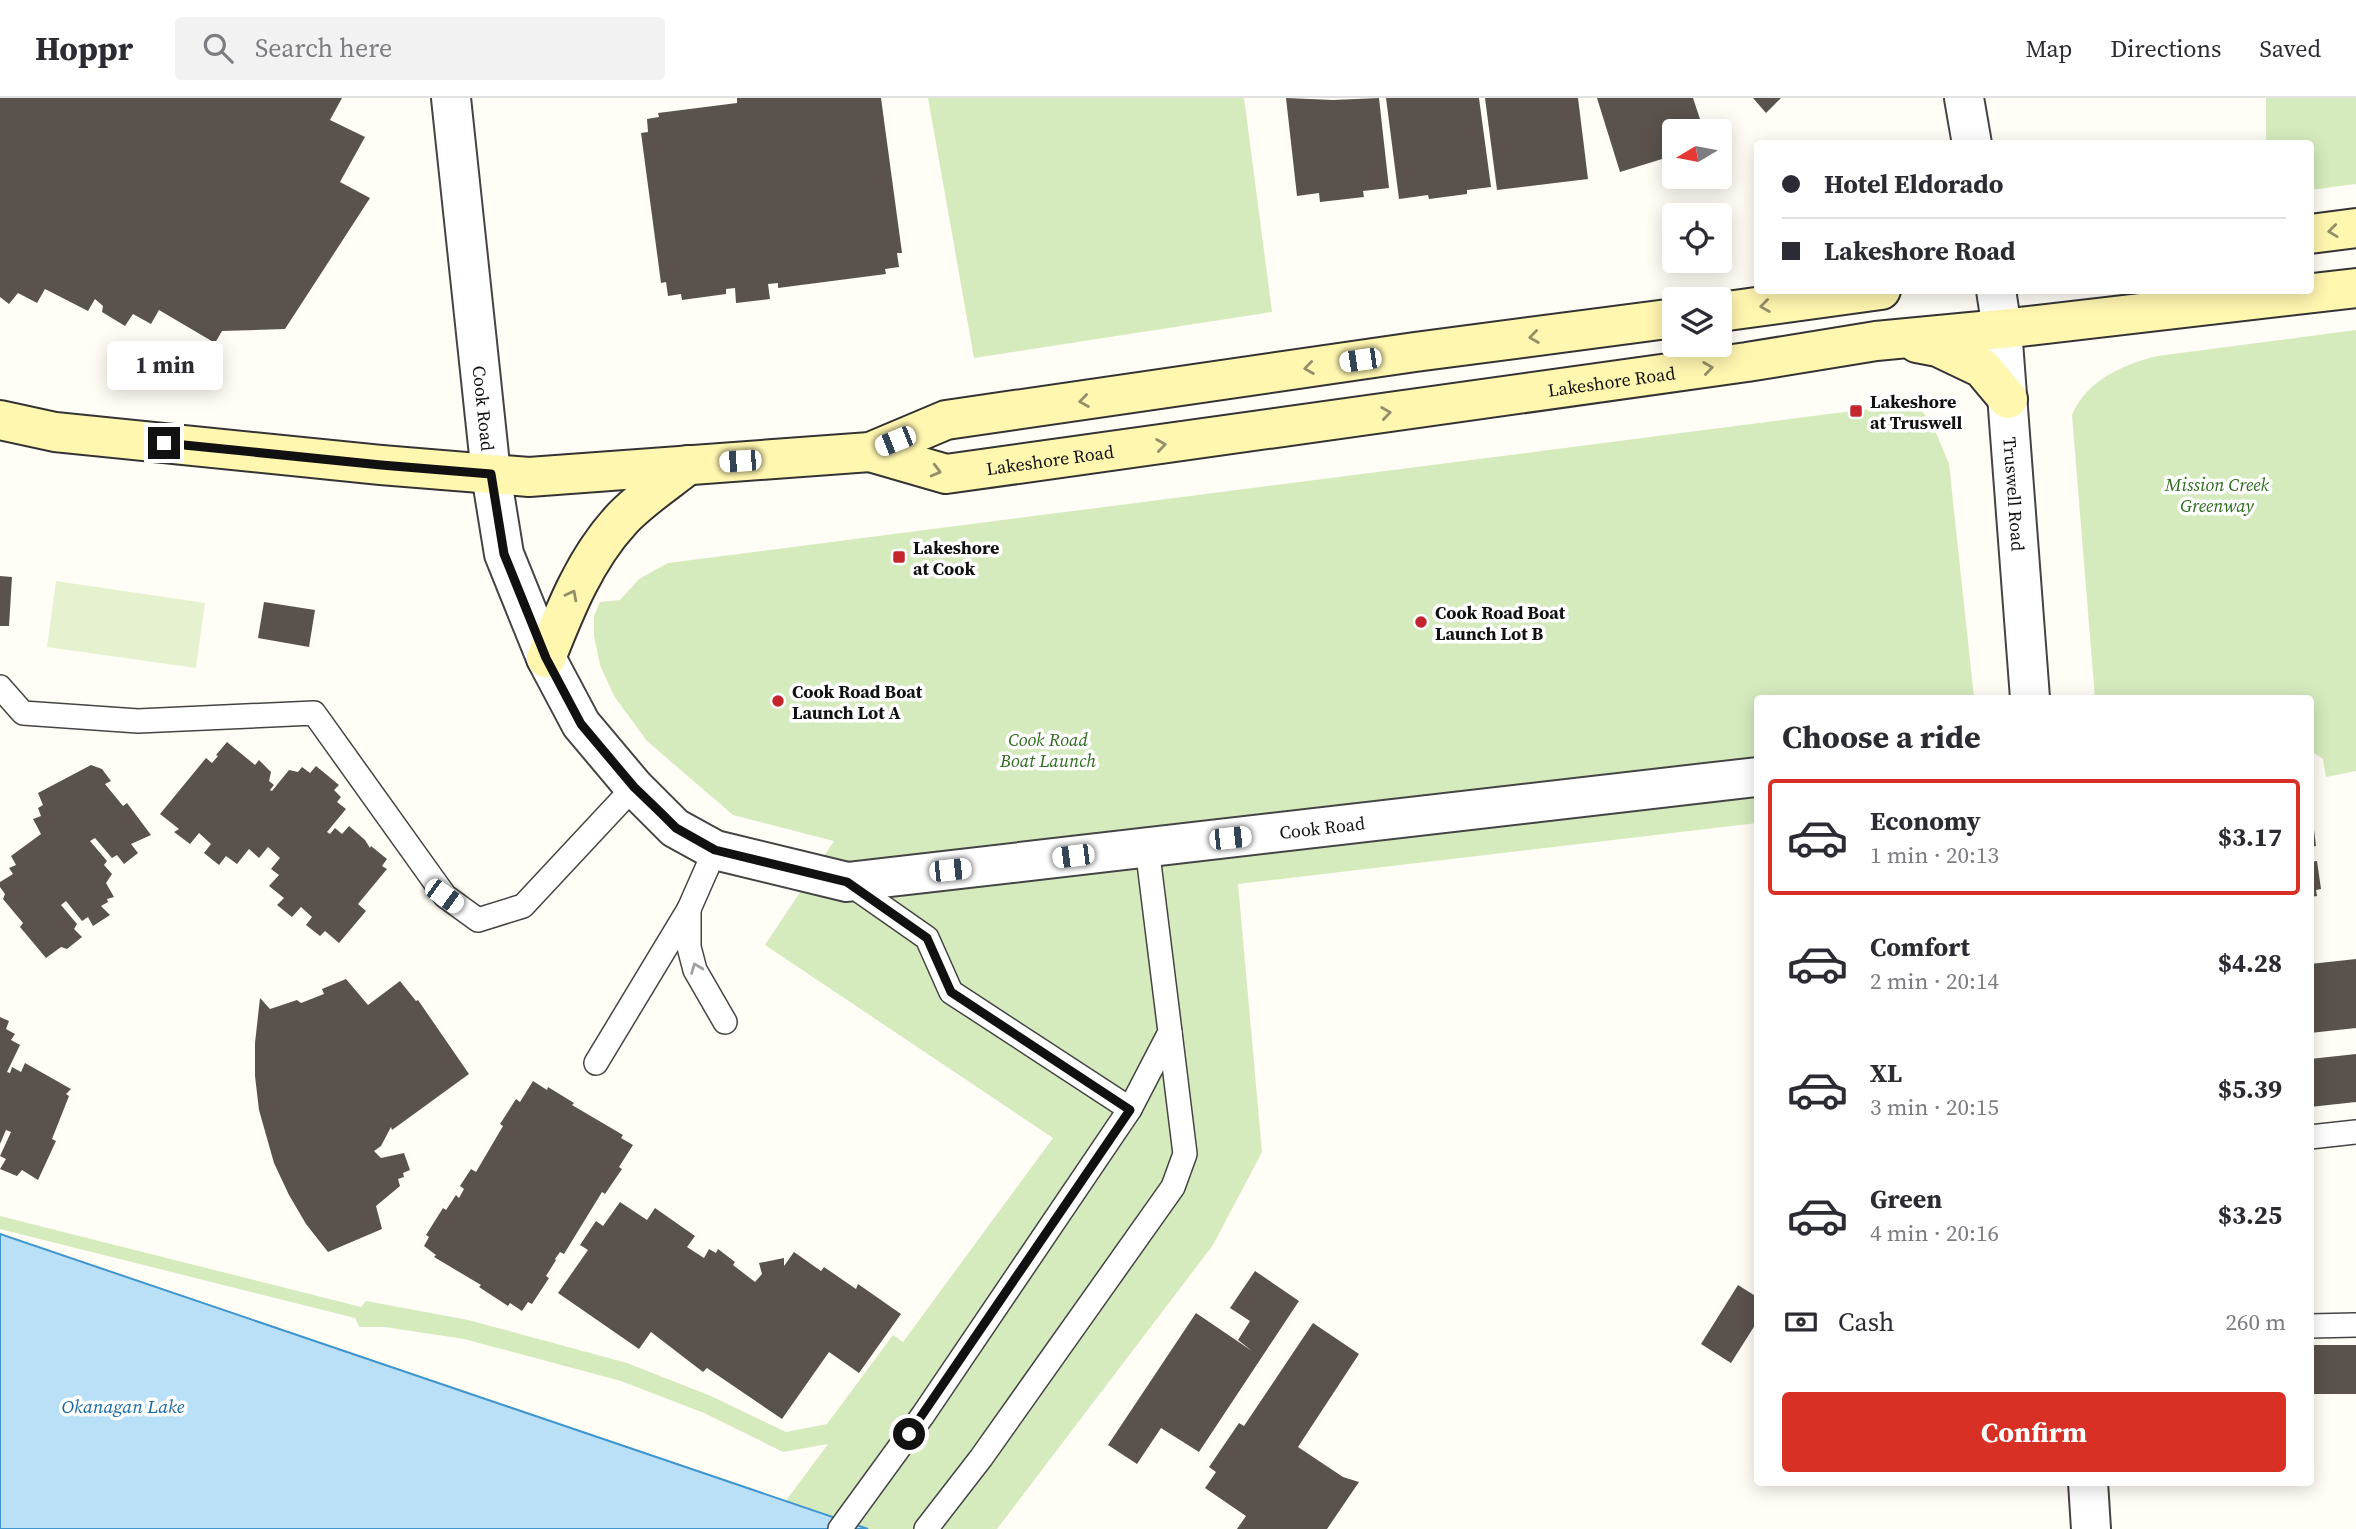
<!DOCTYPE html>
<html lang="en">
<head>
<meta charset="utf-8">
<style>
	:root { --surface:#fff; --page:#f2f2f3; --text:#2b2b33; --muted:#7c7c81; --line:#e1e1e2; --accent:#d93025 }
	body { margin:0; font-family:"Source Serif 4",serif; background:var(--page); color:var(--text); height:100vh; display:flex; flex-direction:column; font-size:26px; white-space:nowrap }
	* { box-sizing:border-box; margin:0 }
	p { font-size:23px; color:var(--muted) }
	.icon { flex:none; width:38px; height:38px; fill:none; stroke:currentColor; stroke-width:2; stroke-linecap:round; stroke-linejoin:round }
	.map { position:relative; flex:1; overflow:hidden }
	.side { position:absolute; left:1754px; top:597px; width:560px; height:791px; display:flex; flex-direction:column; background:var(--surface); border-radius:7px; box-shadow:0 4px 18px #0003 }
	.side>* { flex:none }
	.top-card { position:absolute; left:1754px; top:42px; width:560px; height:154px; border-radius:7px; box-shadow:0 4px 18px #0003; display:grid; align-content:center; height:154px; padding:0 28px; background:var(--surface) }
	.needle { width:46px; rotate:260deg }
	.buttons { position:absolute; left:1662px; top:21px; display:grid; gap:14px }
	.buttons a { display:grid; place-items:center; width:70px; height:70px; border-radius:7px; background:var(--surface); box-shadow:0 4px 18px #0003; font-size:35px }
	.end { position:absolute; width:32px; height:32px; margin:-16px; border:9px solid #111; background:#fff; box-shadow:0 0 0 4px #fff }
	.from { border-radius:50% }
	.bubble { position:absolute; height:49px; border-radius:7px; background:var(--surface); box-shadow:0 4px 18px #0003; font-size:23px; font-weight:700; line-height:49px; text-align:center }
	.car { position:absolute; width:21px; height:42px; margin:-21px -10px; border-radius:9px; box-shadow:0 0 5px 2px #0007; background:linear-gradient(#fff 24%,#345 0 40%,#fff 0 76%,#345 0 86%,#fff 0) }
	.top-card b { display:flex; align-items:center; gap:24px; height:66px; font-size:26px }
	.top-card b+b { border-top:2px solid var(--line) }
	.top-card i { width:18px; height:18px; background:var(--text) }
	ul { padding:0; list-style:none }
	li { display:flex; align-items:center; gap:21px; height:116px; margin:0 14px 10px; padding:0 14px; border:4px solid transparent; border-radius:7px }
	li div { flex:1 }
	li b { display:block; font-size:26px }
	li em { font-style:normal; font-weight:700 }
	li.current { border-color:var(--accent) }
	li>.icon { width:63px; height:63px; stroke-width:1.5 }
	h2 { padding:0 28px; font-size:32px; line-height:84px }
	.pay { display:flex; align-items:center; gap:18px; height:77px; padding:0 28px; font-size:26px }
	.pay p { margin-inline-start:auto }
	.button { display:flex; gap:14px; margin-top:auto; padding:14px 28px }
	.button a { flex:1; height:80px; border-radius:7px; background:var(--accent); color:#fff; font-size:28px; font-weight:700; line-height:80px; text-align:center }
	header { display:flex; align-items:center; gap:42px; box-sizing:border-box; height:98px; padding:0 35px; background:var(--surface); border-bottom:2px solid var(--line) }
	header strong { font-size:33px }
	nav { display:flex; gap:38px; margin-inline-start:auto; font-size:24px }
	.search { width:490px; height:63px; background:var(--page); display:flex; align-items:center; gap:18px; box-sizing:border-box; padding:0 24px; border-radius:7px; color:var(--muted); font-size:26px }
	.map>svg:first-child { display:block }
	.green { fill:#d5ebbd }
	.pitch { fill:#e6f2cf }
	.water { fill:#b9e0f7; stroke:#3f96cf; stroke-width:2 }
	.building { fill:#5a524d }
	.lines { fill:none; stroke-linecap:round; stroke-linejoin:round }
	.service-casing { stroke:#444; stroke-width:26 }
	.minor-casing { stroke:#444; stroke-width:42 }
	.tertiary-casing { stroke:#444; stroke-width:42 }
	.secondary-casing { stroke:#333; stroke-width:42 }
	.service { stroke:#fff; stroke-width:23 }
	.minor { stroke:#fff; stroke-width:38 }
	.tertiary { stroke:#fff; stroke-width:38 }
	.secondary { stroke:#fff6b0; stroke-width:38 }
	.oneway { stroke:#948f68 }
	.oneway2 { stroke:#a0a0a0 }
	.route { stroke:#111; stroke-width:9 }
	.poi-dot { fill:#c4262e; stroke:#fff; stroke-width:2.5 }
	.labels { text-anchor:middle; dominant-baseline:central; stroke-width:7; stroke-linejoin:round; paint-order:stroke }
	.street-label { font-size:18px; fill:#111; stroke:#fff }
	.poi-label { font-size:18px; font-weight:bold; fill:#111; stroke:#fff; text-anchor:start }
	.park-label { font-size:18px; font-style:italic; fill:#2f6b1f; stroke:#fff }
	.water-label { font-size:19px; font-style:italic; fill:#1768a6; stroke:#fff }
</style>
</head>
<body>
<header>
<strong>Hoppr</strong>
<div class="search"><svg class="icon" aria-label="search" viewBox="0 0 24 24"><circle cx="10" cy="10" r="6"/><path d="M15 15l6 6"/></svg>Search here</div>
<nav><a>Map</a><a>Directions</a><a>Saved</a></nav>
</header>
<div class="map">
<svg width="2356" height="1431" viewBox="0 0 2356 1431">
	<rect width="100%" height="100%" fill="#fffdf5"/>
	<g class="green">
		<polygon points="928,0 1244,0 1272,214 974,260"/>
		<polygon points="2266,0 2356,0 2356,86 2310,92 2310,46 2266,45"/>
		<path d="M2356 232V673L2326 679 2323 661 2310 652V600H2095L2072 317C2087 282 2122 267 2157 258Z"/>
		<polygon points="1915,305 1932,325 1949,366 1974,600 1757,600 1757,725 1238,786 1262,1054 1213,1147 997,1431 765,1431 828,1346 783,1354 704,1315 621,1283 464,1241 385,1229 359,1229 355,1220 0,1131 0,1118 361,1209 366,1203 468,1222 627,1265 711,1298 786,1334 827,1326 893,1237 903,1244 1053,1040 765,847 834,743 733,717 647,643 614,598 600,567 594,538 594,518 600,504 620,502 639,481 668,465"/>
	</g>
	<polygon class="pitch" points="56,483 205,505 196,570 47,549"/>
	<polygon class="water" points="0,1136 868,1431 0,1431"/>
	<g class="building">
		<polygon points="0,0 342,0 330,22 365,39 340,84 370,100 285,231 222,233 215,245 159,212 151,226 133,216 125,228 102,214 103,208 95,201 88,213 45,191 37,205 18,195 9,206 0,199"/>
		<polygon points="737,0 881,0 902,155 897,155 899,169 885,171 886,176 778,190 778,185 768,186 770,201 736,205 735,190 726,191 726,196 682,202 681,196 668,198 666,184 661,185 641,35 648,34 647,21 659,19 658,15 737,5"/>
		<polygon points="1286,0 1333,2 1379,0 1389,90 1363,93 1364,99 1320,104 1319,95 1297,98"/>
		<polygon points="1386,0 1479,0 1491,89 1467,92 1467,96 1429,101 1428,97 1399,101"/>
		<polygon points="1485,0 1578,0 1588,81 1497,92"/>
		<polygon points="1597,0 1693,0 1704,33 1675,33 1675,57 1620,74"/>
		<polygon points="1753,0 1781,0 1766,15"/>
		<polygon points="0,478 12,479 9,528 0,528"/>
		<polygon points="264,504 315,512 309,549 258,540"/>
		<polygon points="227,644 255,667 259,662 271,674 269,683 274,687 270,692 272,693 289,672 298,674 302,669 310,675 316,668 339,687 334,692 341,699 337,704 346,711 327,734 330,736 335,730 342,736 349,728 365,742 370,750 371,748 387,761 382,768 387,771 358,806 366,813 339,845 325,833 320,838 306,827 312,819 301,809 292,819 277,807 284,800 269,788 279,777 271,771 280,760 268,749 259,760 249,751 237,766 226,758 219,767 204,755 211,746 199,735 190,746 174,734 179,731 160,716 206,660 212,665 218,658 216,657"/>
		<polygon points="91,667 102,671 111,683 105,686 123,708 127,705 151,737 131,746 138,755 124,766 117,757 112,760 95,740 90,743 107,763 104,767 112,776 106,785 114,799 107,801 108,804 101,808 110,817 93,828 88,819 82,823 66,803 61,807 77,826 74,831 82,839 67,851 61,849 46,860 20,829 23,825 3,801 5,796 0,789 0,784 13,776 9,770 16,767 11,758 41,736 33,721 41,718 38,710 43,707 38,695"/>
		<polygon points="2310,716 2312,716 2316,748 2310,749"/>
		<polygon points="2317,763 2321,791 2316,792 2317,798 2310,799 2310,764"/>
		<polygon points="2356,861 2356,930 2310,935 2310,866"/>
		<polygon points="346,881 368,907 400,883 416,903 418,902 469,976 392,1032 391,1029 381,1048 374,1053 381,1060 404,1055 410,1072 403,1075 404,1079 398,1081 400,1088 376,1108 382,1131 328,1154 306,1126 289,1097 274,1065 259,1012 255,978 255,945 260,900 270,911 297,902 301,905 324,896 322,891"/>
		<polygon points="0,919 9,923 6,931 15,936 11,942 20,947 7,974 10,975 12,969 21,974 25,965 71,991 66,996 69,998 52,1041 56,1043 38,1082 22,1072 17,1078 0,1071 6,1061 0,1058 11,1034 6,1032 0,1046"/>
		<polygon points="2356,956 2356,1004 2310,1009 2310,961"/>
		<polygon points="533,983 547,992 548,989 574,1005 572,1007 623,1037 621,1040 633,1047 619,1069 622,1071 605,1096 602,1094 564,1156 560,1154 555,1161 556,1162 546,1178 549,1180 532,1206 528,1204 522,1213 510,1205 508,1208 479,1189 481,1187 434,1159 436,1157 424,1148 429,1139 426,1137 443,1110 446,1112 456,1097 459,1100 464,1091 460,1088 471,1071 476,1074 503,1028 500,1026 516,1001 520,1004"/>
		<polygon points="620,1104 647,1122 655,1110 695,1138 687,1149 704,1160 709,1151 716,1155 718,1151 735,1164 733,1167 755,1184 762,1176 759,1165 784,1160 784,1168 794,1154 821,1173 824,1169 856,1191 858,1186 901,1216 859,1275 829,1254 782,1321 707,1270 703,1274 651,1234 639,1251 558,1195 588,1152 580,1147 596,1123 603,1128"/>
		<polygon points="1255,1173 1299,1203 1199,1354 1161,1330 1137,1366 1108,1347 1196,1215 1252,1253 1238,1242 1250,1223 1230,1210"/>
		<polygon points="1738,1187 1757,1199 1757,1224 1731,1265 1701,1246"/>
		<polygon points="1313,1225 1359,1256 1298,1349 1343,1379 1359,1384 1327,1431 1237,1431 1246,1418 1205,1390 1216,1374 1209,1369 1239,1325 1244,1328"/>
		<rect x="2310" y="1247" width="46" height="49"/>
	</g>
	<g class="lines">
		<defs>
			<g id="service">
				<polyline points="0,589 23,615 138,623 314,615 445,798 478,822 523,808 634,689"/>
				<polyline points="847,784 927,840 951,894 1130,1011"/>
				<polyline points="689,811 689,849 695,872 725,924"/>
				<polyline points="596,965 689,811 715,752"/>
				<polyline points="2310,1039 2356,1034"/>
				<polyline points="2310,1228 2356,1227"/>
				<polyline points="840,1431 923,1317 1130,1011 1170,934 1147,749"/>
				<polyline points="926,1431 981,1360 1173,1089 1185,1056 1170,934"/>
			</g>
			<g id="minor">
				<polyline points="1964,0 1972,46"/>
				<path id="s1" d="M1996 192 2002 231 2030 600"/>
				<path id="s2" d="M491 376 504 456 546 560 581 626 634 689 675 730 715 752 847 784 1757 679"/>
				<polyline points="2088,1384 2091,1431"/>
			</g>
			<g id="tertiary">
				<path id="s3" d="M451 0 491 376"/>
			</g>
			<g id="secondary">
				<polyline points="2310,136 2356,130"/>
				<polyline points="1720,214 1881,192"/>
				<polyline points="1917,245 1938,249 1982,270 2008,301"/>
				<polyline points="0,322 55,334 381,367 529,379 870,354 946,322 1415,254 1675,220"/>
				<path id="s4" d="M870 354 946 376 1747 264 1876 243 2002 231 2356 190"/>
				<path d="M546 560C565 512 585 461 621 422 639 402 667 384 688 367"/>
			</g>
		</defs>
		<use href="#service" class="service-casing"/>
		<use href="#minor" class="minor-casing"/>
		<use href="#tertiary" class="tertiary-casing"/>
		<use href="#secondary" class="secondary-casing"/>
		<use href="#service" class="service"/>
		<use href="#minor" class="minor"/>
		<use href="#tertiary" class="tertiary"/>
		<use href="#secondary" class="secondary"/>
	</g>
	<defs><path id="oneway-chevron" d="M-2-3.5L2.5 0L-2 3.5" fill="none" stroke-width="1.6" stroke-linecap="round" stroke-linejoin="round" transform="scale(1.75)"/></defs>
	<g class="oneway">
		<use href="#oneway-chevron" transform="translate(2333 133) rotate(173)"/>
		<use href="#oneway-chevron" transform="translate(1765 208) rotate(172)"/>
		<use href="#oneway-chevron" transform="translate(1534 239) rotate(172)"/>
		<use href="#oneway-chevron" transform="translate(1309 270) rotate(172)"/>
		<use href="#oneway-chevron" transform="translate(1708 270) rotate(-8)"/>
		<use href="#oneway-chevron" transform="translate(1084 303) rotate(172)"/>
		<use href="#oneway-chevron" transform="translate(1386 315) rotate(-8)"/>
		<use href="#oneway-chevron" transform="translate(1161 347) rotate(-8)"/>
		<use href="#oneway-chevron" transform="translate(936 373) rotate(15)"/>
		<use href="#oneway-chevron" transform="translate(572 497) rotate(-63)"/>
	</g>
	<use class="oneway2" href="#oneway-chevron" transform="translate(696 870) rotate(-111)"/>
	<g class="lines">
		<polyline class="route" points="164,345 381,367 491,376 504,456 546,560 581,626 634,689 662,716 676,730 715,752 847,784 927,840 951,894 1130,1012 909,1336"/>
	</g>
	<g class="poi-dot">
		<rect x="1849" y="306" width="14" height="14" rx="3.5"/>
		<rect x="892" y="452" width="14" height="14" rx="3.5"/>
		<circle cx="1421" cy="524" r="7"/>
		<circle cx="778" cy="603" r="7"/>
	</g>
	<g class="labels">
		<g class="street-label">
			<text stroke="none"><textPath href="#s4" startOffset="751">Lakeshore Road</textPath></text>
			<text stroke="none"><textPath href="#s3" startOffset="312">Cook Road</textPath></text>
			<text stroke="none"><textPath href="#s4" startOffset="184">Lakeshore Road</textPath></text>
			<text stroke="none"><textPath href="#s1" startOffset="205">Truswell Road</textPath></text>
			<text stroke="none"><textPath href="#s2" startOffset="1068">Cook Road</textPath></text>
		</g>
		<g class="poi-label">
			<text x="1870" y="303">Lakeshore<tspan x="1870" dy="21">at Truswell</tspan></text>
			<text x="913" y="449">Lakeshore<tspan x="913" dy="21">at Cook</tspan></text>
			<text x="1435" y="514">Cook Road Boat<tspan x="1435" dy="21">Launch Lot B</tspan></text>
			<text x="792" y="593">Cook Road Boat<tspan x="792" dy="21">Launch Lot A</tspan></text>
		</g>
		<g class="park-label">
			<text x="2217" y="386">Mission Creek<tspan x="2217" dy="21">Greenway</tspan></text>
			<text x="1048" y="641">Cook Road<tspan x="1048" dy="21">Boat Launch</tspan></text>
		</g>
		<g class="water-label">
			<text x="123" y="1308">Okanagan Lake</text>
		</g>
	</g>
</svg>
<div class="buttons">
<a><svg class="needle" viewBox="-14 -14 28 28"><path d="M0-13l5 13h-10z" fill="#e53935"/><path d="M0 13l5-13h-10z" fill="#7c7c81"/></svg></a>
<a><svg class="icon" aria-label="locate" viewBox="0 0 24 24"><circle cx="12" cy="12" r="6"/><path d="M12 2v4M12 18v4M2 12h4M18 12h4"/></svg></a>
<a><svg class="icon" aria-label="layers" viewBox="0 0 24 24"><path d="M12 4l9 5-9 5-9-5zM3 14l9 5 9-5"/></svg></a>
</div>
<i class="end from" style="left:909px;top:1336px"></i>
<i class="end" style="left:164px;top:345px"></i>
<div class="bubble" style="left:107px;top:243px;width:116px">1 min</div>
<i class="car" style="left:1360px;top:262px;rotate:262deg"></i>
<i class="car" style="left:895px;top:343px;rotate:248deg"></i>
<i class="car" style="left:740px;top:363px;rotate:266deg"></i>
<i class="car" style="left:1230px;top:740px;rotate:84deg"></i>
<i class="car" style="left:1073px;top:758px;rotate:263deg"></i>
<i class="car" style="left:950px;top:772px;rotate:84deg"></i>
<i class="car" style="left:444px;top:798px;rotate:126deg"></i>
<div class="top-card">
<b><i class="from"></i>Hotel Eldorado</b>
<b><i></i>Lakeshore Road</b>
</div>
<section class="side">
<h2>Choose a ride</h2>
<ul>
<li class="current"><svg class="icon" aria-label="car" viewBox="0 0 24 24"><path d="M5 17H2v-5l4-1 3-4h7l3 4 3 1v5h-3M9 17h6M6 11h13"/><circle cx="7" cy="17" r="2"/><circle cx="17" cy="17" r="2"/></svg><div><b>Economy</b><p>1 min · 20:13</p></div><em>$3.17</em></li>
<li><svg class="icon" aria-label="car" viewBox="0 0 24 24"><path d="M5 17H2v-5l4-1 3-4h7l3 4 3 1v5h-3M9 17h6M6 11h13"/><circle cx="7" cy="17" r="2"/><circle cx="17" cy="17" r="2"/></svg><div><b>Comfort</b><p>2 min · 20:14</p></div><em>$4.28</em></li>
<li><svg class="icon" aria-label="car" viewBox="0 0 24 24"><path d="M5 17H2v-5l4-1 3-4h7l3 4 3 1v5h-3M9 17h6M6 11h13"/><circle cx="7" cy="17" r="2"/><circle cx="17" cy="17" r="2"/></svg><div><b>XL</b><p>3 min · 20:15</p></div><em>$5.39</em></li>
<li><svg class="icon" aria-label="car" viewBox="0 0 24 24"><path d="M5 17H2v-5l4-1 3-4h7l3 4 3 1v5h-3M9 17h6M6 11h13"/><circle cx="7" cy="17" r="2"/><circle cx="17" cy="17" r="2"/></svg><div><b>Green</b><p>4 min · 20:16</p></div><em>$3.25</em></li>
</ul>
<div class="pay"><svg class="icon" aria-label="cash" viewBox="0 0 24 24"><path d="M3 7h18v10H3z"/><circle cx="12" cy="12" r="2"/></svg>Cash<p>260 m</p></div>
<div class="button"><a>Confirm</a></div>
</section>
</div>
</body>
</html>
